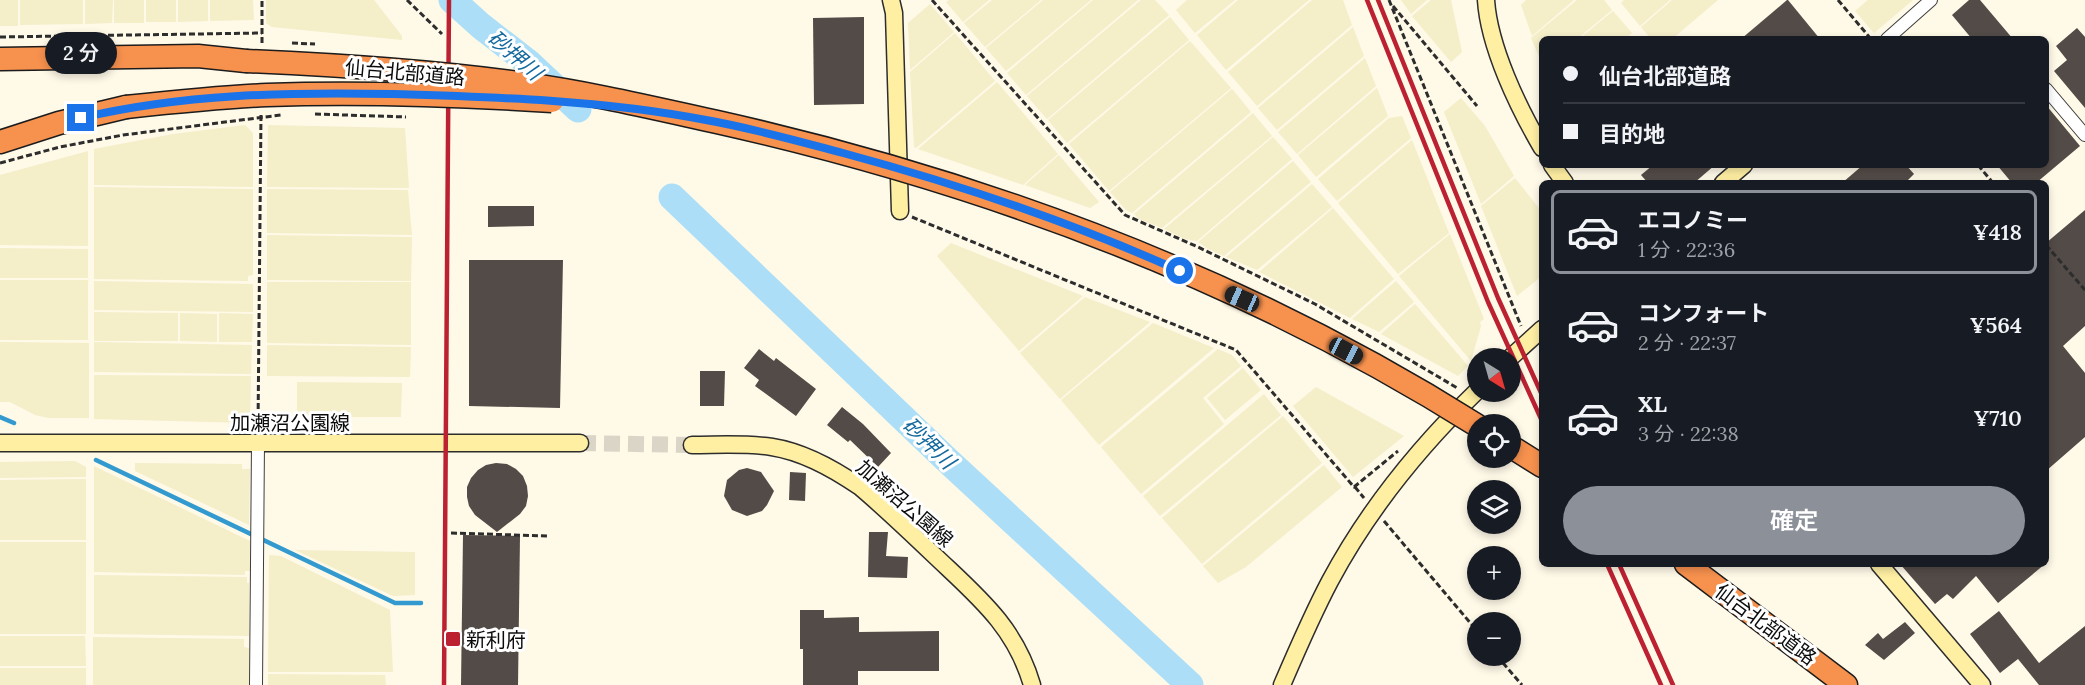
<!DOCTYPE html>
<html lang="ja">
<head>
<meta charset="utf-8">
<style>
	:root { --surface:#171b24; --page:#20242c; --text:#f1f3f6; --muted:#9ea1a6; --line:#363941; --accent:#8c9099 }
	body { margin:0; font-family:Lora,"Noto Sans JP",serif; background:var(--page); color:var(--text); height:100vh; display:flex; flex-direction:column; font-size:22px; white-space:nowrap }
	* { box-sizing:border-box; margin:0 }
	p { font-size:20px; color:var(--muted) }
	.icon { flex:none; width:33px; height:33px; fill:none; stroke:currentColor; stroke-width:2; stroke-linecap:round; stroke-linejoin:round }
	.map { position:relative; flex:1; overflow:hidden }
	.details { position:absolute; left:1539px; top:180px; width:510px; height:387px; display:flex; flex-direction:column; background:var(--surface); border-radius:9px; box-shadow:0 3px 9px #0003 }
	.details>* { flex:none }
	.banner { position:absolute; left:1539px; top:36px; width:510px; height:132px; border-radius:9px; box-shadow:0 3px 9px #0003; display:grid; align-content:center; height:132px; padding:0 24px; background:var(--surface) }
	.needle { width:39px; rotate:143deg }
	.buttons { position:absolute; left:1467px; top:348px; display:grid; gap:12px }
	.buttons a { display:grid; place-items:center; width:54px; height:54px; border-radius:50%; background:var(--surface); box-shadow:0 3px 9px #0003; font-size:30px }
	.end { position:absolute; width:27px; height:27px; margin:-14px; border:8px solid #1a73e8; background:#fff; box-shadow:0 0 0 3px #fff }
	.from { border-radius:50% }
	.bubble { position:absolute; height:42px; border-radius:21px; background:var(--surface); box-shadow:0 3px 9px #0003; font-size:20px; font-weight:600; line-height:42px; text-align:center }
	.car { position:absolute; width:18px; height:36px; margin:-18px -9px; border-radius:8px; box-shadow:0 0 4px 2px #0007; background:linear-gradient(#222 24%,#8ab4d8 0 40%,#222 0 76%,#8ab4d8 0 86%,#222 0) }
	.banner b { display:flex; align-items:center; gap:21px; height:57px; font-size:22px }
	.banner b+b { border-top:2px solid var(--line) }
	.banner i { width:15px; height:15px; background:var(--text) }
	ul { padding:10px 0 0; list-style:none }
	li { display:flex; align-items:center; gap:18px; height:84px; margin:0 12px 9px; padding:0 12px; border:3px solid transparent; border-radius:9px }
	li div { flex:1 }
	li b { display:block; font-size:22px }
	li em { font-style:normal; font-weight:600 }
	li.selected { border-color:var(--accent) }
	li>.icon { width:54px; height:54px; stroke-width:1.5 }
	.primary-button { display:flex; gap:12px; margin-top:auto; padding:12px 24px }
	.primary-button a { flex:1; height:69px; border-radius:36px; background:var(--accent); color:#fff; font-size:24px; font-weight:600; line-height:69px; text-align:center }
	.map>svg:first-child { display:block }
	.farmland { fill:#f4eec9 }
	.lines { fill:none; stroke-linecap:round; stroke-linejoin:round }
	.stream { stroke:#329acf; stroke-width:4.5 }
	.river { stroke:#acdff7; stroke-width:27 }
	.building { fill:#534b47 }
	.secondary-tunnel { stroke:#dad5c7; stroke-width:16; stroke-dasharray:16 8; stroke-linecap:butt }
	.street-casing { stroke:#3e3e3e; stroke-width:14 }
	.secondary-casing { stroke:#2d2d2d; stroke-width:19 }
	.highway-casing { stroke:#1c1c1c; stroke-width:25 }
	.path { stroke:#2d2d2d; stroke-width:3; stroke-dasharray:6 3; stroke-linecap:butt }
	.street { stroke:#fff; stroke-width:12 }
	.secondary { stroke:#ffefa3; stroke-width:16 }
	.highway { stroke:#f7914e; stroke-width:22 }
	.rail { stroke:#bc2132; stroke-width:4.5 }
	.highway-bridge-casing { stroke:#1c1c1c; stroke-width:25; stroke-linecap:butt }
	.highway-bridge { stroke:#f7914e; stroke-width:22 }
	.route { stroke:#1a73e8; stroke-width:8 }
	.poi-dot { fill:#bc2132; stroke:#fff; stroke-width:2 }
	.labels { text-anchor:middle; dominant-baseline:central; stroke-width:6; stroke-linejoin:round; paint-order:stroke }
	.street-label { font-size:20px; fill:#0b0b0b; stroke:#fff }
	.poi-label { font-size:20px; fill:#0b0b0b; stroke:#fff; text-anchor:start }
	.water-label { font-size:21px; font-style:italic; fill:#13699d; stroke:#fff }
</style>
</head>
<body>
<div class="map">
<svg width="2085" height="685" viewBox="0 0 2085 685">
	<rect width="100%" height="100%" fill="#fff9e8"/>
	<g class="farmland">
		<rect x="0" y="0" width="18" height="26"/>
		<polygon points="20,0 83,0 83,24 20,25"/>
		<polygon points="85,0 113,0 112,23 85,24"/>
		<rect x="114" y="0" width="30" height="23"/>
		<rect x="146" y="0" width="30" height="22"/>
		<polygon points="178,0 208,0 208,21 178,22"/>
		<polygon points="210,0 253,0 254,20 210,21"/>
		<polygon points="266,0 374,0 402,36 402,40 272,27 266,23"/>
		<polygon points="949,0 989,0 963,22 946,2"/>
		<polygon points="992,0 1041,0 985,47 964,23"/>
		<polygon points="1043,0 1091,0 1006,71 986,48"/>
		<polygon points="1093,0 1138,0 1026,95 1007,73"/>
		<polygon points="1141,0 1155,0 1169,15 1047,119 1027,96"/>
		<polygon points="1187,0 1235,0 1195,33 1176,10"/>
		<polygon points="1238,0 1309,0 1226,70 1197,35"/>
		<polygon points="1312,0 1343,0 1352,25 1257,106 1228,72"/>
		<polygon points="1401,0 1427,0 1411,14"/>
		<polygon points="1431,0 1451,0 1462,52 1451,62 1412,16"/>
		<polygon points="1526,0 1574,0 1532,36 1521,5"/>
		<polygon points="1577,0 1604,0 1612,10 1577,39 1542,39 1542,63 1531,38"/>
		<polygon points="1624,0 1670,0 1640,26 1621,3"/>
		<polygon points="1672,0 1718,0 1672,39 1651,39 1641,27"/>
		<polygon points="1868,0 1913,0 1874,33 1855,11"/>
		<polygon points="930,4 954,32 910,70 908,23"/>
		<polygon points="1613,11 1632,33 1625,39 1579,39"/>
		<polygon points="1170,17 1189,40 1067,143 1048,120"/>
		<polygon points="1353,27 1364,56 1277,130 1258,108"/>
		<polygon points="955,33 995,81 916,148 914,147 910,72"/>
		<polygon points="1190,41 1231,88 1109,191 1069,144"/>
		<polygon points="1365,58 1376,86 1297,154 1278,132"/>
		<polygon points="997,82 1058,154 1023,185 918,149"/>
		<polygon points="1377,88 1388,116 1316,177 1298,155"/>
		<polygon points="1232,89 1251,112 1132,213 1126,210 1110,192"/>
		<polygon points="1461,98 1485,126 1514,176 1481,204 1444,112"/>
		<polygon points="1253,113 1272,136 1162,228 1139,219 1134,214"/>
		<polygon points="1402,116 1411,138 1337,201 1318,179 1389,118"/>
		<polygon points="245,125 253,133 253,187 94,185 94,149 173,134"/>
		<polygon points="268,125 405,128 409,188 267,187"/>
		<polygon points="1273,137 1292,159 1197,241 1185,239 1164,229"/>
		<polygon points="1412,140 1449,233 1398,274 1338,203"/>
		<polygon points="88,151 88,246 0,245 0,175"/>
		<polygon points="1059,155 1099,202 1090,208 1025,185"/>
		<polygon points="1293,161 1311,182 1224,256 1208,249 1198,242"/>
		<polygon points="1515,178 1542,212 1542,276 1517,296 1481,206"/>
		<polygon points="1312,184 1332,207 1257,270 1226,257"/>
		<polygon points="94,187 253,189 253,275 248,276 248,281 94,279"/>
		<polygon points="267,189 408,190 412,235 267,233"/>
		<polygon points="1333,208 1394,279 1350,318 1259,272"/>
		<polygon points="1450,234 1484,319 1480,322 1481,326 1471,361 1399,276"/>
		<polygon points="267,235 412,237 411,281 267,280"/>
		<polygon points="951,243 1083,296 1019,351 937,256"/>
		<polygon points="0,248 88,249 88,278 0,278"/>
		<rect x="0" y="280" width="88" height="60"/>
		<polygon points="94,281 253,284 253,312 94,310"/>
		<polygon points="1396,281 1414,302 1379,332 1352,319"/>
		<polygon points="267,282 411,282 411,345 267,343"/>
		<polygon points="1085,297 1150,322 1060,399 1020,353"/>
		<polygon points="1415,304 1468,366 1458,376 1381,334"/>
		<polygon points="94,312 178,313 178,341 94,341"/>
		<polygon points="180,313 217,314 217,342 180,341"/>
		<polygon points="219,313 253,314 252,342 219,342"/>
		<polygon points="1153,323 1214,348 1099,445 1061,400"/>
		<polygon points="0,342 89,343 89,418 48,418 35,415 10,402 0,402"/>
		<polygon points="94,342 252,345 251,374 94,372"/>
		<polygon points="267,345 411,347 410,377 267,376"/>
		<polygon points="1218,349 1232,355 1241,366 1203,398 1224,424 1141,494 1101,447"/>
		<polygon points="1243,368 1261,390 1225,420 1207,398"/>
		<polygon points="94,375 251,376 250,423 94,419"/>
		<polygon points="297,382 402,383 401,417 297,417"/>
		<polygon points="1316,387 1404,436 1353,477 1293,406"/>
		<polygon points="1264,394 1281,415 1160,516 1143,496"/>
		<polygon points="1283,416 1322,463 1202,564 1162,518"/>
		<polygon points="75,461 86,467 86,477 0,478 0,462"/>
		<polygon points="135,463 242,464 242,469 250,469 249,525 135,471"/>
		<polygon points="1324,465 1342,487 1246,567 1218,583 1203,566"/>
		<polygon points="94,466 250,541 250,571 245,571 245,575 94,572"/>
		<polygon points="86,479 86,540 0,540 0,480"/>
		<rect x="0" y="542" width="86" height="92"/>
		<polygon points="295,550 415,552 415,595 393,596"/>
		<polygon points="269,555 281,556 390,610 393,672 268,672"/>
		<polygon points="94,575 247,577 247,583 249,583 249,636 94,634"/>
		<polygon points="0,636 85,636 86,666 0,666"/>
		<polygon points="93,637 244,639 244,647 249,648 249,685 93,685"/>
		<rect x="0" y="668" width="86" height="17"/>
		<polygon points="268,674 385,675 386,685 268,685"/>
	</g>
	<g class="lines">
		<g class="stream">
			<polyline points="0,417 14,423"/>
			<polyline points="96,460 395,603 421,603"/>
		</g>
		<g class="river">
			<polyline points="452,0 481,26 530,64 578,109"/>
			<polyline points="672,197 947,460 1190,685"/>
		</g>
	</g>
	<g class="building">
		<polygon points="1788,0 1820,39 1741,39 1787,0"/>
		<polygon points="1969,0 1980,0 2013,39 1972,39 1952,15"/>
		<polygon points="864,17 864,104 814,105 813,18"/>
		<polygon points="2077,28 2085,37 2085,108 2054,71 2067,60 2056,46"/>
		<polygon points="2046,105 2080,146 2036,183 2012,183 1997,165 2046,165"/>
		<polygon points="1653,165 1715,165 1694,183 1648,183 1641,175"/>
		<polygon points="1863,165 1906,165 1914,174 1905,183 1842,183"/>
		<polygon points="488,206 534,206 534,226 488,227"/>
		<polygon points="2085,210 2085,326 2063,346 2085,373 2085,437 2046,471 2046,243"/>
		<polygon points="469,260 563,260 560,408 469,406"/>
		<polygon points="759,349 774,361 776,358 816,389 796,416 755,386 759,380 744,368"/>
		<polygon points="700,371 725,371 724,406 700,406"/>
		<polygon points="842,407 863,424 891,453 878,467 850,440 848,442 827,425"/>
		<polygon points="496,463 507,464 516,469 523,476 527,486 528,496 526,506 520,514 497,532 475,515 469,506 467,497 467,487 471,478 478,470 486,465"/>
		<polygon points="747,468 761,472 774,491 767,505 762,511 747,516 732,510 724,496 727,480 739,470"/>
		<polygon points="790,472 806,473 805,501 789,500"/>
		<polygon points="869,532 888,532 886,556 908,557 907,578 868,577"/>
		<polygon points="463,535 520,536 518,685 461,685"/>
		<polygon points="1900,564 2045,564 1998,603 1976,576 1953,599 1947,594 1935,604"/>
		<polygon points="800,610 824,610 824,618 859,617 859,632 939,631 939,671 858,671 858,685 803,685 803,649 800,649"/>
		<polygon points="1999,611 2039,663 2085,626 2085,685 2039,685 2018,659 2000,673 1970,634"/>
		<polygon points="1905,622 1915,633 1884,660 1865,645 1878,633 1883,639"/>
	</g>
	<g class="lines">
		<polyline class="secondary-tunnel" points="580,443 692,445"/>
		<defs>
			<g id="street">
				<polyline points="1887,39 1931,0"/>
				<polyline points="2046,89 2085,135"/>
				<polyline points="256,685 258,443"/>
			</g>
			<g id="secondary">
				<polyline points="891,0 894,13 900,211"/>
				<path d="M1486 0C1489 47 1518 107 1542 148"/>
				<polyline points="1552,165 1565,183"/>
				<polyline points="1723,183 1744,165"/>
				<polyline points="1510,358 1542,329"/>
				<polyline points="0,443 580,443"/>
				<path d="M692 445C718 445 746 443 772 447 804 452 834 469 860 487 886 509 910 532 934 555 977 596 1015 626 1032 685"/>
				<polyline points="1879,564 1982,685"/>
				<path d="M1282 685C1297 650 1312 615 1330 581 1368 510 1420 446 1478 390"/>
			</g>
			<g id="highway">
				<polyline points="0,59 198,56 246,61"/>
				<polyline points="0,142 59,123 126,107"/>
				<polyline points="1510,446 1542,466"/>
				<polyline points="1686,564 1846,685"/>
			</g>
		</defs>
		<use href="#street" class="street-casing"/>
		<use href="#secondary" class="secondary-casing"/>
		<use href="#highway" class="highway-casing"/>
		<g class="path">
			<polyline points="407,0 442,34"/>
			<polyline points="932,0 1125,215 1198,247 1315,304 1459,389"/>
			<polyline points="1389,0 1521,326"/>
			<polyline points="1838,0 1871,39"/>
			<polyline points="1393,6 1477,106"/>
			<polyline points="0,37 262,33"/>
			<polyline points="262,43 262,0"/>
			<polyline points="292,43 315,44"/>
			<polyline points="315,114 406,117"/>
			<polyline points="0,163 60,147 123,135 281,115"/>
			<polyline points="1978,165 1993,183"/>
			<polyline points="912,217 1236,350 1354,487 1398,451"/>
			<polyline points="2046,245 2085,290"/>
			<polyline points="258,427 261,113"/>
			<polyline points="1355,487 1364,498"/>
			<polyline points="1384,521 1478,632"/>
			<polyline points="451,533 548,536"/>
			<polyline points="1497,656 1522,685"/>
		</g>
		<use href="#street" class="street"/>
		<use href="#secondary" class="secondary"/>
		<use href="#highway" class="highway"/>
		<g class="rail">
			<polyline points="1367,0 1488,302 1542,421"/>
			<polyline points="1378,0 1498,298 1542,395"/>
			<polyline points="1607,564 1661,685"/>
			<polyline points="1619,564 1673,685"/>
			<polyline points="444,685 449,0"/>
		</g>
		<defs>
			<g id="highway-bridge">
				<path d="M246 61C339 65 433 71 525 84 590 93 653 108 717 122 984 182 1245 279 1478 426"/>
				<path d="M126 107C173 102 220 97 267 95 362 92 457 95 552 101"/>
			</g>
		</defs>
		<use href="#highway-bridge" class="highway-bridge-casing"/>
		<use href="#highway-bridge" class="highway-bridge"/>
	</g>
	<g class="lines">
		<path class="route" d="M81 118C182 94 287 92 391 94 495 97 603 100 706 120 752 128 798 141 843 153 958 184 1071 222 1180 271"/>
	</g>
	<rect class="poi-dot" x="445" y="631" width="16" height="16" rx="3"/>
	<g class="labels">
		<g class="street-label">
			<text transform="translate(405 72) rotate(5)">仙台北部道路</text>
			<text x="290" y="422">加瀬沼公園線</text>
			<text transform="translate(905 503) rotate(41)">加瀬沼公園線</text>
			<text transform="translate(1766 624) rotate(37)">仙台北部道路</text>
		</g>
		<g class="poi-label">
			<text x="466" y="639">新利府</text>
		</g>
		<g class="water-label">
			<text transform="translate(515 55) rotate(41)">砂押川</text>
			<text transform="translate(929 443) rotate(44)">砂押川</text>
		</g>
	</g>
</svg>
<div class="buttons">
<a><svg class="needle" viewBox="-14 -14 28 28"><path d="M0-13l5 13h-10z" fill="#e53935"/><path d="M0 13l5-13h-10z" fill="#9ea1a6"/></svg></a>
<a><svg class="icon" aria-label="locate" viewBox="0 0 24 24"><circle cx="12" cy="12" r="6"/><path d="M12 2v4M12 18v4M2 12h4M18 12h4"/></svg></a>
<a><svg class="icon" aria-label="layers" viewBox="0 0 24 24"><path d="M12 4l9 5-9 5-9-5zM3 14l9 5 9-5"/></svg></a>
<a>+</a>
<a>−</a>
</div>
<i class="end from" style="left:1180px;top:271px"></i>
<i class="end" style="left:81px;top:118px"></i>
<div class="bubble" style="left:45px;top:32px;width:72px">2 分</div>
<i class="car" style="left:1242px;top:299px;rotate:294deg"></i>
<i class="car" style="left:1346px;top:351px;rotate:118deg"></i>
<div class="banner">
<b><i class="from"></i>仙台北部道路</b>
<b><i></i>目的地</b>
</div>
<section class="details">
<ul>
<li class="selected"><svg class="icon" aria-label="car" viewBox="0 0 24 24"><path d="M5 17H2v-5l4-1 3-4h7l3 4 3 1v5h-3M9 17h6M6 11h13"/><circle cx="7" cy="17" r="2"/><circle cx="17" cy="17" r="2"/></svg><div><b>エコノミー</b><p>1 分 · 22:36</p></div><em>¥418</em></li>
<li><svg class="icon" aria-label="car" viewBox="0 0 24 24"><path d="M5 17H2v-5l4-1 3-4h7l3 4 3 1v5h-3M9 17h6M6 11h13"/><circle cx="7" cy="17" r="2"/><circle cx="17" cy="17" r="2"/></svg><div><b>コンフォート</b><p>2 分 · 22:37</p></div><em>¥564</em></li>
<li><svg class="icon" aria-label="car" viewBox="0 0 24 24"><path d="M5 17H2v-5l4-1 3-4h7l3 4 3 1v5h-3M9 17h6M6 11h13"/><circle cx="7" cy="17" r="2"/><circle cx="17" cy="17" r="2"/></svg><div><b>XL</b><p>3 分 · 22:38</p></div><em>¥710</em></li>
</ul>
<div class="primary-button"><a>確定</a></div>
</section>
</div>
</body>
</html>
